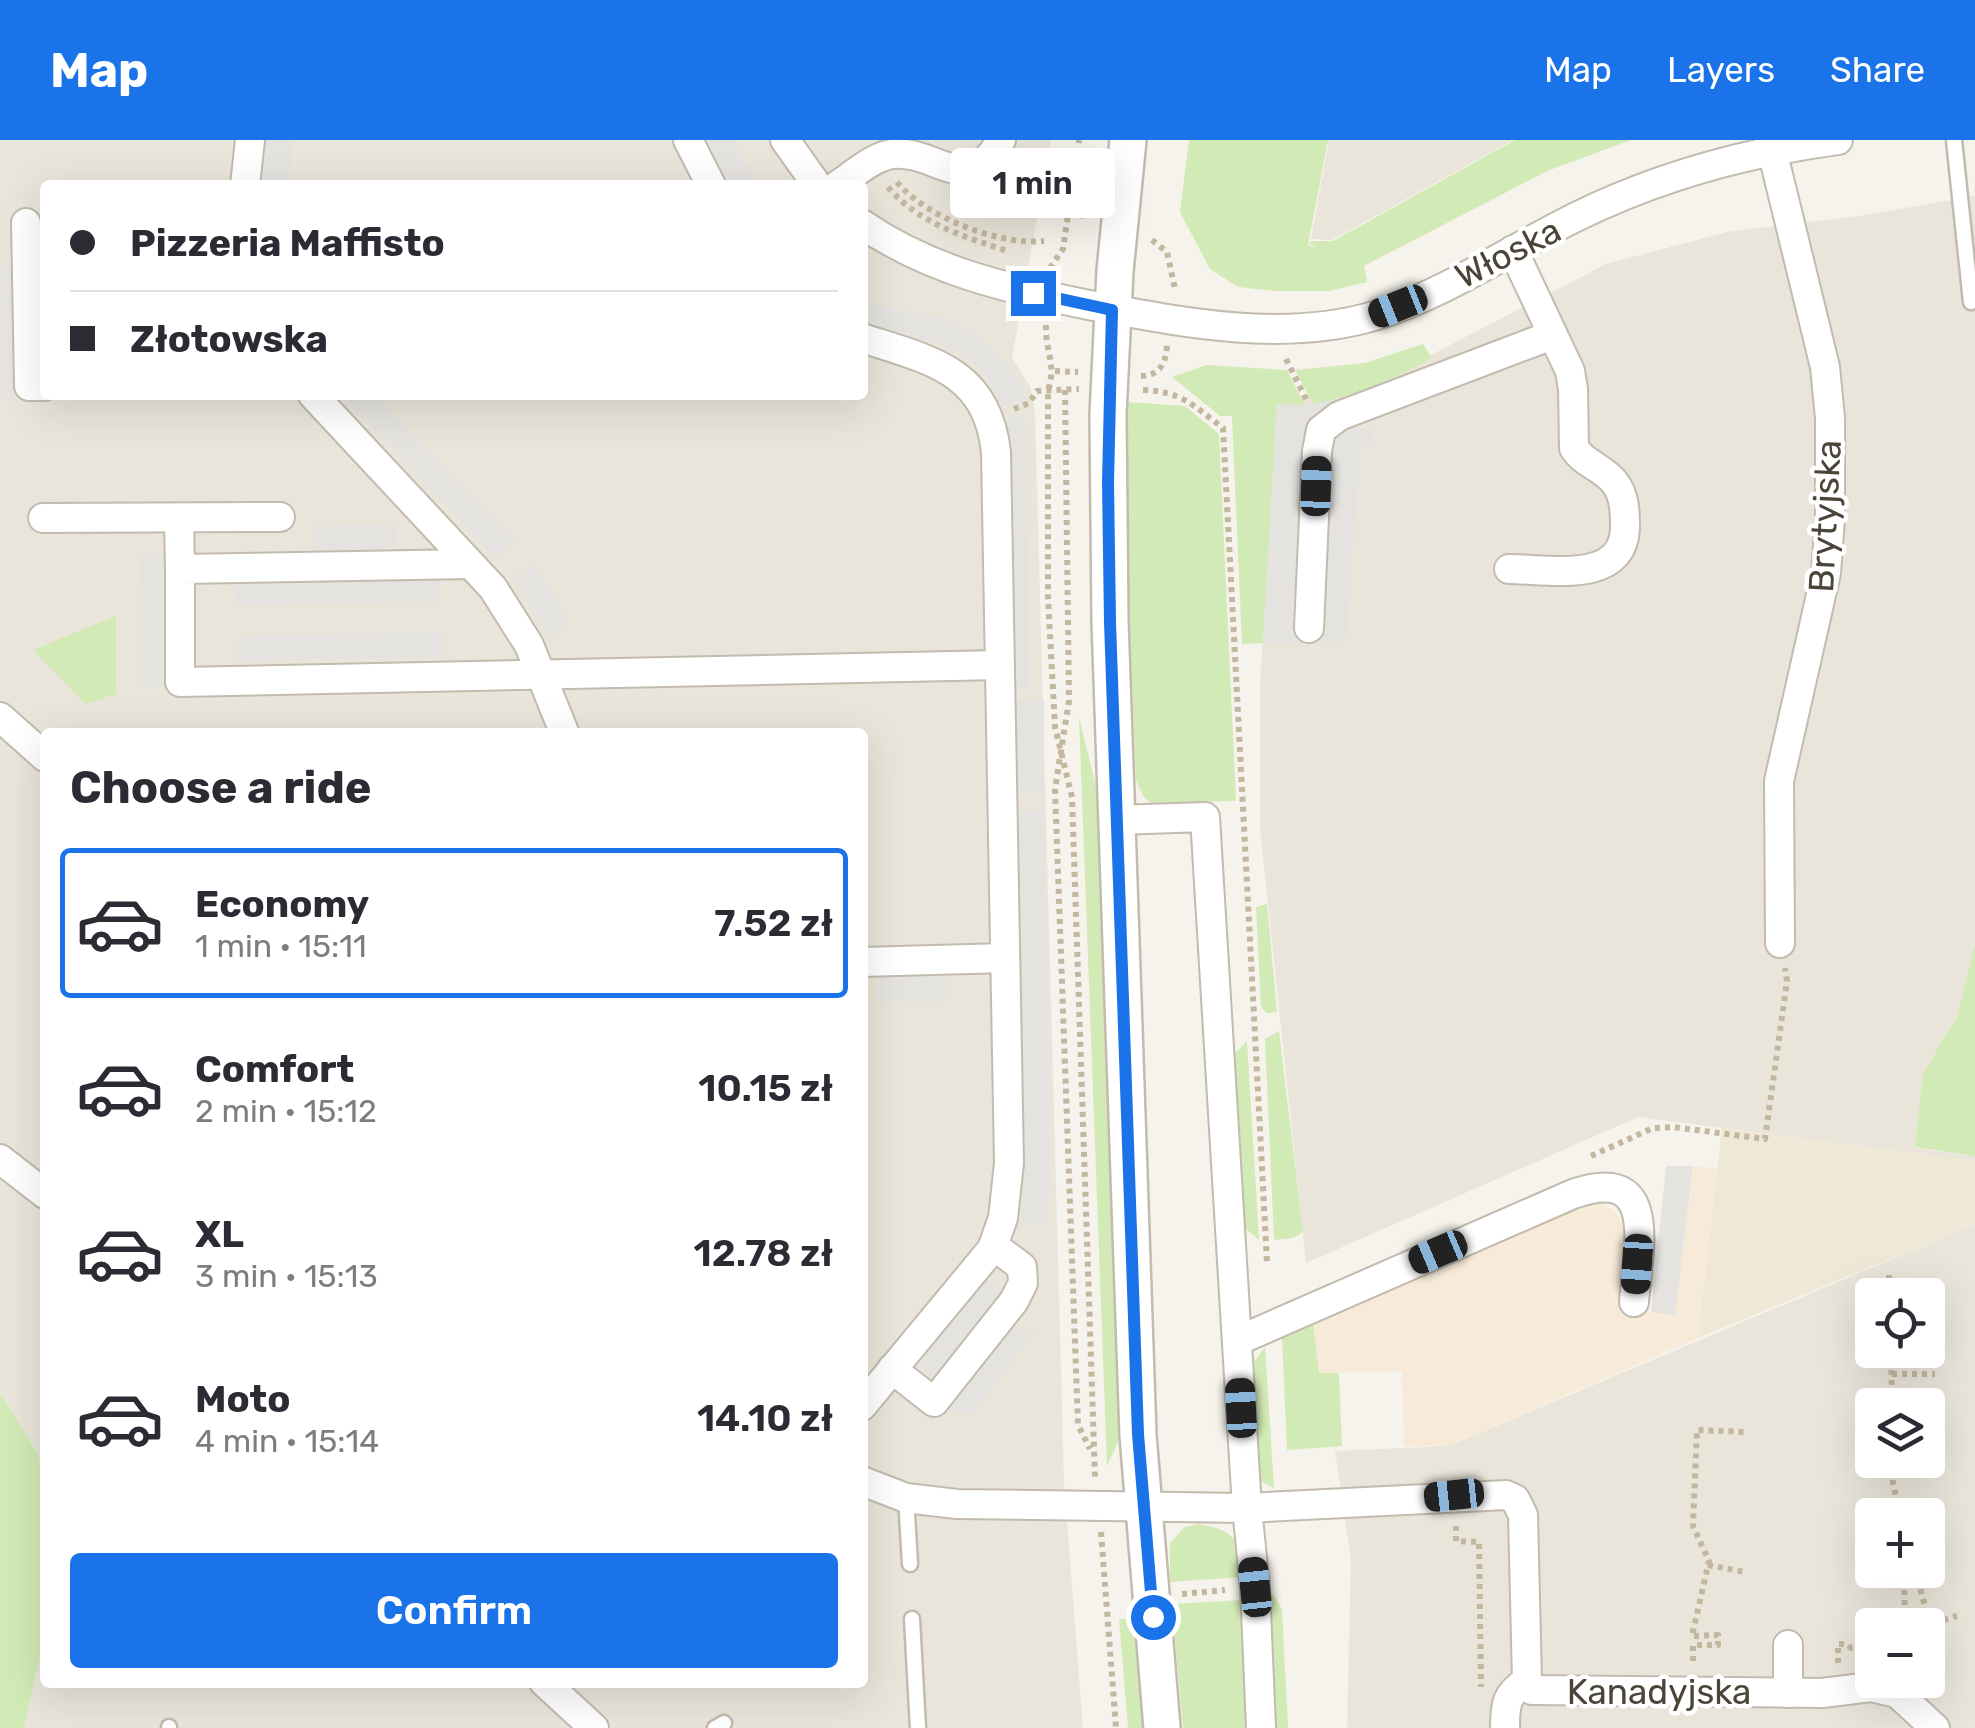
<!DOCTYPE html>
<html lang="en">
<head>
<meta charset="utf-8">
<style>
	:root { --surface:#fff; --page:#f2f2f3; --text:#2b2b33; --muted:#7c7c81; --line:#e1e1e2; --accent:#1a73e8 }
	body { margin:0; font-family:Rubik,sans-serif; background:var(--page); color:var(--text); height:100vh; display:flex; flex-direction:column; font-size:38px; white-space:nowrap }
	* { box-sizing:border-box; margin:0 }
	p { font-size:32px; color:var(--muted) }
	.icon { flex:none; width:55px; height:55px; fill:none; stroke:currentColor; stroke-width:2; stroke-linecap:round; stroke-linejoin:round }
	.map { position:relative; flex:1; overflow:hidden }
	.panel { position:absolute; left:40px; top:588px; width:828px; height:960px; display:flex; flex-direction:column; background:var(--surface); border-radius:10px; box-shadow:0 10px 40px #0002 }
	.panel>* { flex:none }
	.top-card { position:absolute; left:40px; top:40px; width:828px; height:220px; border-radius:10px; box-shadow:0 10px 40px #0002; display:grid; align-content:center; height:220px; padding:0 30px; background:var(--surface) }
	.controls { position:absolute; left:1855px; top:1138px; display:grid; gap:20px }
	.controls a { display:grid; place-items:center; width:90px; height:90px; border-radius:10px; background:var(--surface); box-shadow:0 10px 40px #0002; font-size:50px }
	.end { position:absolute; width:45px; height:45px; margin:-22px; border:12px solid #1a73e8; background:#fff; box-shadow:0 0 0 5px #fff }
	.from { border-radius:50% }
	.bubble { position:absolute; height:70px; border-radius:10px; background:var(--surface); box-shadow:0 10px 40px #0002; font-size:32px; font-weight:600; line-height:70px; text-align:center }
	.car { position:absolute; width:30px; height:60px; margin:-30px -15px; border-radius:12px; box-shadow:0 0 8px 2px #0007; background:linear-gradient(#222 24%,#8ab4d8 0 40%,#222 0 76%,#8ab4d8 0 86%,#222 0) }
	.top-card b { display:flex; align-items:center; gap:35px; height:95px; font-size:38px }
	.top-card b+b { border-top:2px solid var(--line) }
	.top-card i { width:25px; height:25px; background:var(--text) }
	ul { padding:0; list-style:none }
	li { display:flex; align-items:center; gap:30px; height:150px; margin:0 20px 15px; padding:0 10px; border:5px solid transparent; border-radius:10px }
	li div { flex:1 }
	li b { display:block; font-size:38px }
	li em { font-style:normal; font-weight:600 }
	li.on { border-color:var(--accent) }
	li>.icon { width:90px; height:90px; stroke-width:1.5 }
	h2 { padding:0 30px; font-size:45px; line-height:120px }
	.action { display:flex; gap:20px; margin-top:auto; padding:20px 30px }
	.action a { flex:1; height:115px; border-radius:10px; background:var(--accent); color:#fff; font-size:40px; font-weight:600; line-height:115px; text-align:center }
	header { display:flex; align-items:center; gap:60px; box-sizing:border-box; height:140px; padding:0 50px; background:var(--accent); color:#fff }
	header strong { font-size:48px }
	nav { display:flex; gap:55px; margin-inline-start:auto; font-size:35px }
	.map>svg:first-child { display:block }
	.residential { fill:#eae5da; fill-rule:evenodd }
	.commercial { fill:#f7ead8 }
	.education { fill:#efe8d6 }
	.green { fill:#d2eab5 }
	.parking { fill:#e5e3e0 }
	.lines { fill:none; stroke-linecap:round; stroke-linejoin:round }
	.service-casing { stroke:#c2bbae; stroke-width:19 }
	.minor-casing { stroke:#c2bbae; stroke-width:32 }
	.tertiary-casing { stroke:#c2bbae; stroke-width:40 }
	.path { stroke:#c4b79f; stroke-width:6; stroke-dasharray:5 5; stroke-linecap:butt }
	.service { stroke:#fff; stroke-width:14 }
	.minor { stroke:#fff; stroke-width:28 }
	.tertiary { stroke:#fff; stroke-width:35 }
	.route { stroke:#1a73e8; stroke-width:12 }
	.labels { text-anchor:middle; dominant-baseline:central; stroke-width:9; stroke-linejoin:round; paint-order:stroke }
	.street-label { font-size:35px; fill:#4b4439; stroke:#fff }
</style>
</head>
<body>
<header>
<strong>Map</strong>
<nav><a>Map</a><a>Layers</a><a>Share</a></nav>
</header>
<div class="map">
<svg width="1975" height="1588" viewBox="0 0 1975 1588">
	<rect width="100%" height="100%" fill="#f6f3ec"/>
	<g class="residential">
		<path d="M0 0H1051L1012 218 1030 246 1035 272 1064 1342 1083 1588H24L45 1493V1542H862V592H45V1335L37 1312 0 1253ZM45 45H862V255H45Z"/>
		<polygon points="1329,0 1513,0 1332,100 1311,99"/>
		<polygon points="1975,56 1975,805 1957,877 1923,933 1916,1008 1975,1016 1975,1021 1638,977 1306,1123 1260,688 1260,544 1277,264 1283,260 1381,241 1606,124 1731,91 1853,77"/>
		<path d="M1975 1084V1588H1347L1351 1420 1335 1311 1449 1306ZM1872 1155H1928V1210H1872ZM1872 1265H1928V1320H1872ZM1872 1375H1928V1430H1872ZM1872 1485H1928V1540H1872Z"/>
	</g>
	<polygon class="commercial" points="1693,1026 1717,1029 1698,1198 1449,1306 1404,1306 1402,1231 1319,1233 1313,1182 1590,1062 1601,1063 1615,1072 1622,1081 1626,1101 1620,1168 1675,1175"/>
	<polygon class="education" points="1722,988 1975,1021 1975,1084 1698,1198"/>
	<g class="green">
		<polygon points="1189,0 1328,0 1308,105 1316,108 1310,104 1311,101 1333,101 1515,0 1631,0 1547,31 1364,126 1367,142 1329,151 1274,151 1238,147 1210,129 1180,72"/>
		<path d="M1423 204 1432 218C1392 239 1357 256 1313 264L1295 230 1365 223Z"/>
		<polygon points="1207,225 1287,230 1305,265 1277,265 1263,503 1242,504 1232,276 1220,276 1172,237"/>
		<polygon points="1127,262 1185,266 1219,294 1236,661 1151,663 1144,657 1136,641 1127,411"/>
		<polygon points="116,476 116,554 86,564 33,510"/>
		<polygon points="1079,577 1099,659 1121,1295 1107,1326"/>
		<polygon points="1267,764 1277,872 1266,873 1261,866 1256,767"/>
		<polygon points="1975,805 1975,1016 1915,1007 1923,933 1957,877"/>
		<polygon points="1279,891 1303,1092 1293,1098 1274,1100 1265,899"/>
		<polygon points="1247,901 1259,1100 1246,1089 1243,1079 1233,925 1235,913"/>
		<polygon points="1313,1182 1319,1233 1339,1233 1342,1306 1287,1310 1282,1196"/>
		<polygon points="1265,1207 1274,1348 1259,1340 1254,1222"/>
		<polygon points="0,1253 37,1312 45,1335 45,1493 24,1588 0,1588"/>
		<path d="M1198 1384C1236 1390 1241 1401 1243 1437L1170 1442V1403L1185 1387Z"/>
		<polygon points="1273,1454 1282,1469 1288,1588 1272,1588 1264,1456"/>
		<polygon points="1243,1460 1252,1588 1183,1588 1172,1464"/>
		<polygon points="1119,1479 1137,1479 1146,1588 1128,1588"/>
	</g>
	<g class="parking">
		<polygon points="266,0 292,0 290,45 262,45"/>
		<polygon points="703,0 733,0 756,45 726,45"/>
		<polygon points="0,126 14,126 15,259 0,259"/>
		<polygon points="863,161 945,179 973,191 1015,232 1027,258 1003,266 986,235 970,219 938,203 863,186"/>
		<polygon points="340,255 374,255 515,400 496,418"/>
		<polygon points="1343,259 1338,288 1372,290 1371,307 1360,307 1346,502 1263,503 1277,264 1305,265"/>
		<polygon points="1025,273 1029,548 1016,550 1008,279"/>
		<polygon points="397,385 396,409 313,410 312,386"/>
		<polygon points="141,414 168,414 168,547 142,547"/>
		<polygon points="535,425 571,485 549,498 513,435"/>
		<polygon points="440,435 440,461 235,465 235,439"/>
		<polygon points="442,492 442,517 238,521 238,496"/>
		<rect x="1017" y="560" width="27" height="93"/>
		<polygon points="1044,671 1050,1043 1045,1086 1020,1081 1024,1044 1017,672"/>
		<rect x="878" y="832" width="68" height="30"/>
		<polygon points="1666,1026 1693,1026 1675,1175 1651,1172"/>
		<polygon points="987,1140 1006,1156 935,1240 916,1223"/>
		<polygon points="1008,1189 1036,1190 972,1274 940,1270"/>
	</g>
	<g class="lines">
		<defs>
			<g id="service">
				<polyline points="1954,0 1971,162"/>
				<polyline points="906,1358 910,1424"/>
				<polyline points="912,1479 918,1588"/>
				<polyline points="169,1587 169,1588"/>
				<polyline points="715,1588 724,1583"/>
			</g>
			<g id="minor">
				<polyline points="688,0 711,45"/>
				<polyline points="785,0 817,45"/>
				<polyline points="1772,10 1825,227 1830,278 1830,378 1826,433 1779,641 1780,803"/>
				<polyline points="245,45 250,0"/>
				<path d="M838 45C853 35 874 16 892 14 937 9 967 61 1001 0"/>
				<polyline points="26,83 27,134"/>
				<path d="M862 84C930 131 1009 149 1089 165 1180 182 1282 203 1374 176 1445 154 1511 109 1578 76 1660 36 1748 12 1838 0"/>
				<polyline points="45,133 27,134 29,246 45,246"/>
				<path d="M862 198C930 220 987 230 996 312L1009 1023 1003 1078 992 1109 862 1266"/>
				<polyline points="313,255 493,448 529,505 564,592"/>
				<polyline points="43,378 280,377"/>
				<polyline points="179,378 180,429"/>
				<polyline points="470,424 180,429 180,542 1000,525"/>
				<path d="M1509 429C1549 429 1623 445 1625 388 1625 373 1625 356 1615 343 1604 328 1584 324 1574 308L1573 249 1570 231 1513 110"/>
				<polyline points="1309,488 1317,311 1321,290 1339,276 1552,195"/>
				<polyline points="0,577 45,617"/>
				<polyline points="1116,680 1205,677 1247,1368 1506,1355 1515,1359 1523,1375 1527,1541 1532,1550 1822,1553 1871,1547 1897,1553 1935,1588"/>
				<polyline points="862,822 1005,818"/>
				<polyline points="0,1019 45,1054"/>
				<path d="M1237 1201 1573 1054C1660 1023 1638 1109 1634 1162"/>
				<polyline points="892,1229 934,1262 1014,1161 1023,1143 1022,1127 994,1106"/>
				<polyline points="862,1341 906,1358 957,1364 1247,1368 1255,1447 1261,1588"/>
				<polyline points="544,1542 594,1588"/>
				<polyline points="1788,1553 1788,1505"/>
				<path d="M1505 1588C1505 1564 1506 1554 1527 1541"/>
			</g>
			<polyline id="tertiary" points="1128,0 1115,131 1108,274 1110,481 1138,1295 1162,1588"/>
		</defs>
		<use href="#service" class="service-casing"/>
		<use href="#minor" class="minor-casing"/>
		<use href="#tertiary" class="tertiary-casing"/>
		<g class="path">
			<path d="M897 42C925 77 1000 106 1044 101"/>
			<path d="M888 47C919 84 963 96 1007 111"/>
			<polyline points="1049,72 1085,76"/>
			<polyline points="1152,100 1167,112 1175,149"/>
			<polyline points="1050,128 1063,109 1079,0"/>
			<path d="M1046 185C1045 211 1057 225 1048 250V458L1055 587 1072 657 1095 1337"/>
			<polyline points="1286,219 1308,263"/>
			<polyline points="1055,231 1078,232"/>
			<path d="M1141 236C1160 236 1166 223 1167 205"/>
			<polyline points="1065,250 1069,561 1055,649 1078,1285 1090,1309"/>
			<path d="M1143 250C1181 251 1194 266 1223 288L1267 1123"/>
			<polyline points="1014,269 1029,263 1037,251 1079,249"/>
			<polyline points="1591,1016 1653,988 1673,987 1765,999 1787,841 1785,828"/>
			<polyline points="1889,1135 1889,1155"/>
			<polyline points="1891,1210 1892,1265"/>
			<polyline points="1892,1234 1935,1234"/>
			<polyline points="1892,1320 1893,1344 1900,1375"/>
			<polyline points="1456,1386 1456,1401 1479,1402 1481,1547"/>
			<polyline points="1101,1392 1116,1588"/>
			<polyline points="1708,1425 1745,1432"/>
			<polyline points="1904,1430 1905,1485"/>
			<polyline points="1915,1430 1930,1484 1957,1476"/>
			<polyline points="1182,1454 1225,1450"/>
			<polyline points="1693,1521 1693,1505 1718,1505 1718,1495 1692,1496 1709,1421 1693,1386 1697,1290 1744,1292"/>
			<polyline points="1838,1523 1838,1504 1847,1504 1851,1508 1872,1496"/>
		</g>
		<use href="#service" class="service"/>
		<use href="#minor" class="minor"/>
		<use href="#tertiary" class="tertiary"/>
	</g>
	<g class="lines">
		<polyline class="route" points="1033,153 1112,170 1108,342 1110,482 1138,1294 1153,1477"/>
	</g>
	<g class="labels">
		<g class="street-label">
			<text transform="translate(1508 113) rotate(-27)">Włoska</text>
			<text transform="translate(1825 376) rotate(-87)">Brytyjska</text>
			<text x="1659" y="1552">Kanadyjska</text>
		</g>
	</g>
</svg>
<div class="controls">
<a><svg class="icon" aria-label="locate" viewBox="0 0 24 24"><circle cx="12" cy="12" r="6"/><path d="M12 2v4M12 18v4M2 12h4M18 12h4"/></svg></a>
<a><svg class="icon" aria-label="layers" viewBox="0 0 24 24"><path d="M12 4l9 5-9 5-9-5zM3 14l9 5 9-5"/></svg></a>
<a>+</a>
<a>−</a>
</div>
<i class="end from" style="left:1153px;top:1477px"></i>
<i class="end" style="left:1033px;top:153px"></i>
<div class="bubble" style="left:950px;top:8px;width:165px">1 min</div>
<i class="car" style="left:1398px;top:166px;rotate:248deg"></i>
<i class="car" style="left:1316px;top:346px;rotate:2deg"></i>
<i class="car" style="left:1438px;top:1112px;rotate:247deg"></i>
<i class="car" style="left:1637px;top:1124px;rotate:184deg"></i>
<i class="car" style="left:1241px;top:1268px;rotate:357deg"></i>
<i class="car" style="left:1454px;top:1355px;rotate:264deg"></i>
<i class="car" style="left:1255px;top:1447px;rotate:354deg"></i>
<div class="top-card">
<b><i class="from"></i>Pizzeria Maffisto</b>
<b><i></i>Złotowska</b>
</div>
<section class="panel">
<h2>Choose a ride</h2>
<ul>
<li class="on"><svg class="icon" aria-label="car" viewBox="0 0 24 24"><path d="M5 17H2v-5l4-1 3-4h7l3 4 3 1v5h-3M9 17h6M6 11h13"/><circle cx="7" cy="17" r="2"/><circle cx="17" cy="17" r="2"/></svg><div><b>Economy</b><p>1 min · 15:11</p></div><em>7.52 zł</em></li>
<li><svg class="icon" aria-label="car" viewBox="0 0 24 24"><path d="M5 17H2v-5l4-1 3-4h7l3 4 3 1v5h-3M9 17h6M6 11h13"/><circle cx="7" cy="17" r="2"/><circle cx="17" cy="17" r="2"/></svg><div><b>Comfort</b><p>2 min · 15:12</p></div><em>10.15 zł</em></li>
<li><svg class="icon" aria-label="car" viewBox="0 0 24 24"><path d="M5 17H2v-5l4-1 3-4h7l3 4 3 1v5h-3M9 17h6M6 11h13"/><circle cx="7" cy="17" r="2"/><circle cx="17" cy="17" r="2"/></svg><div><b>XL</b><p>3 min · 15:13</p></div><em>12.78 zł</em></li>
<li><svg class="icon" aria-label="car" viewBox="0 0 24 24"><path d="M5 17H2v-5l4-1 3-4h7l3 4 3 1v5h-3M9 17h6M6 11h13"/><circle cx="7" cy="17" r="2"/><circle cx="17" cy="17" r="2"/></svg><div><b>Moto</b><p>4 min · 15:14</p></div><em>14.10 zł</em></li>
</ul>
<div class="action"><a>Confirm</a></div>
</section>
</div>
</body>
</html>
